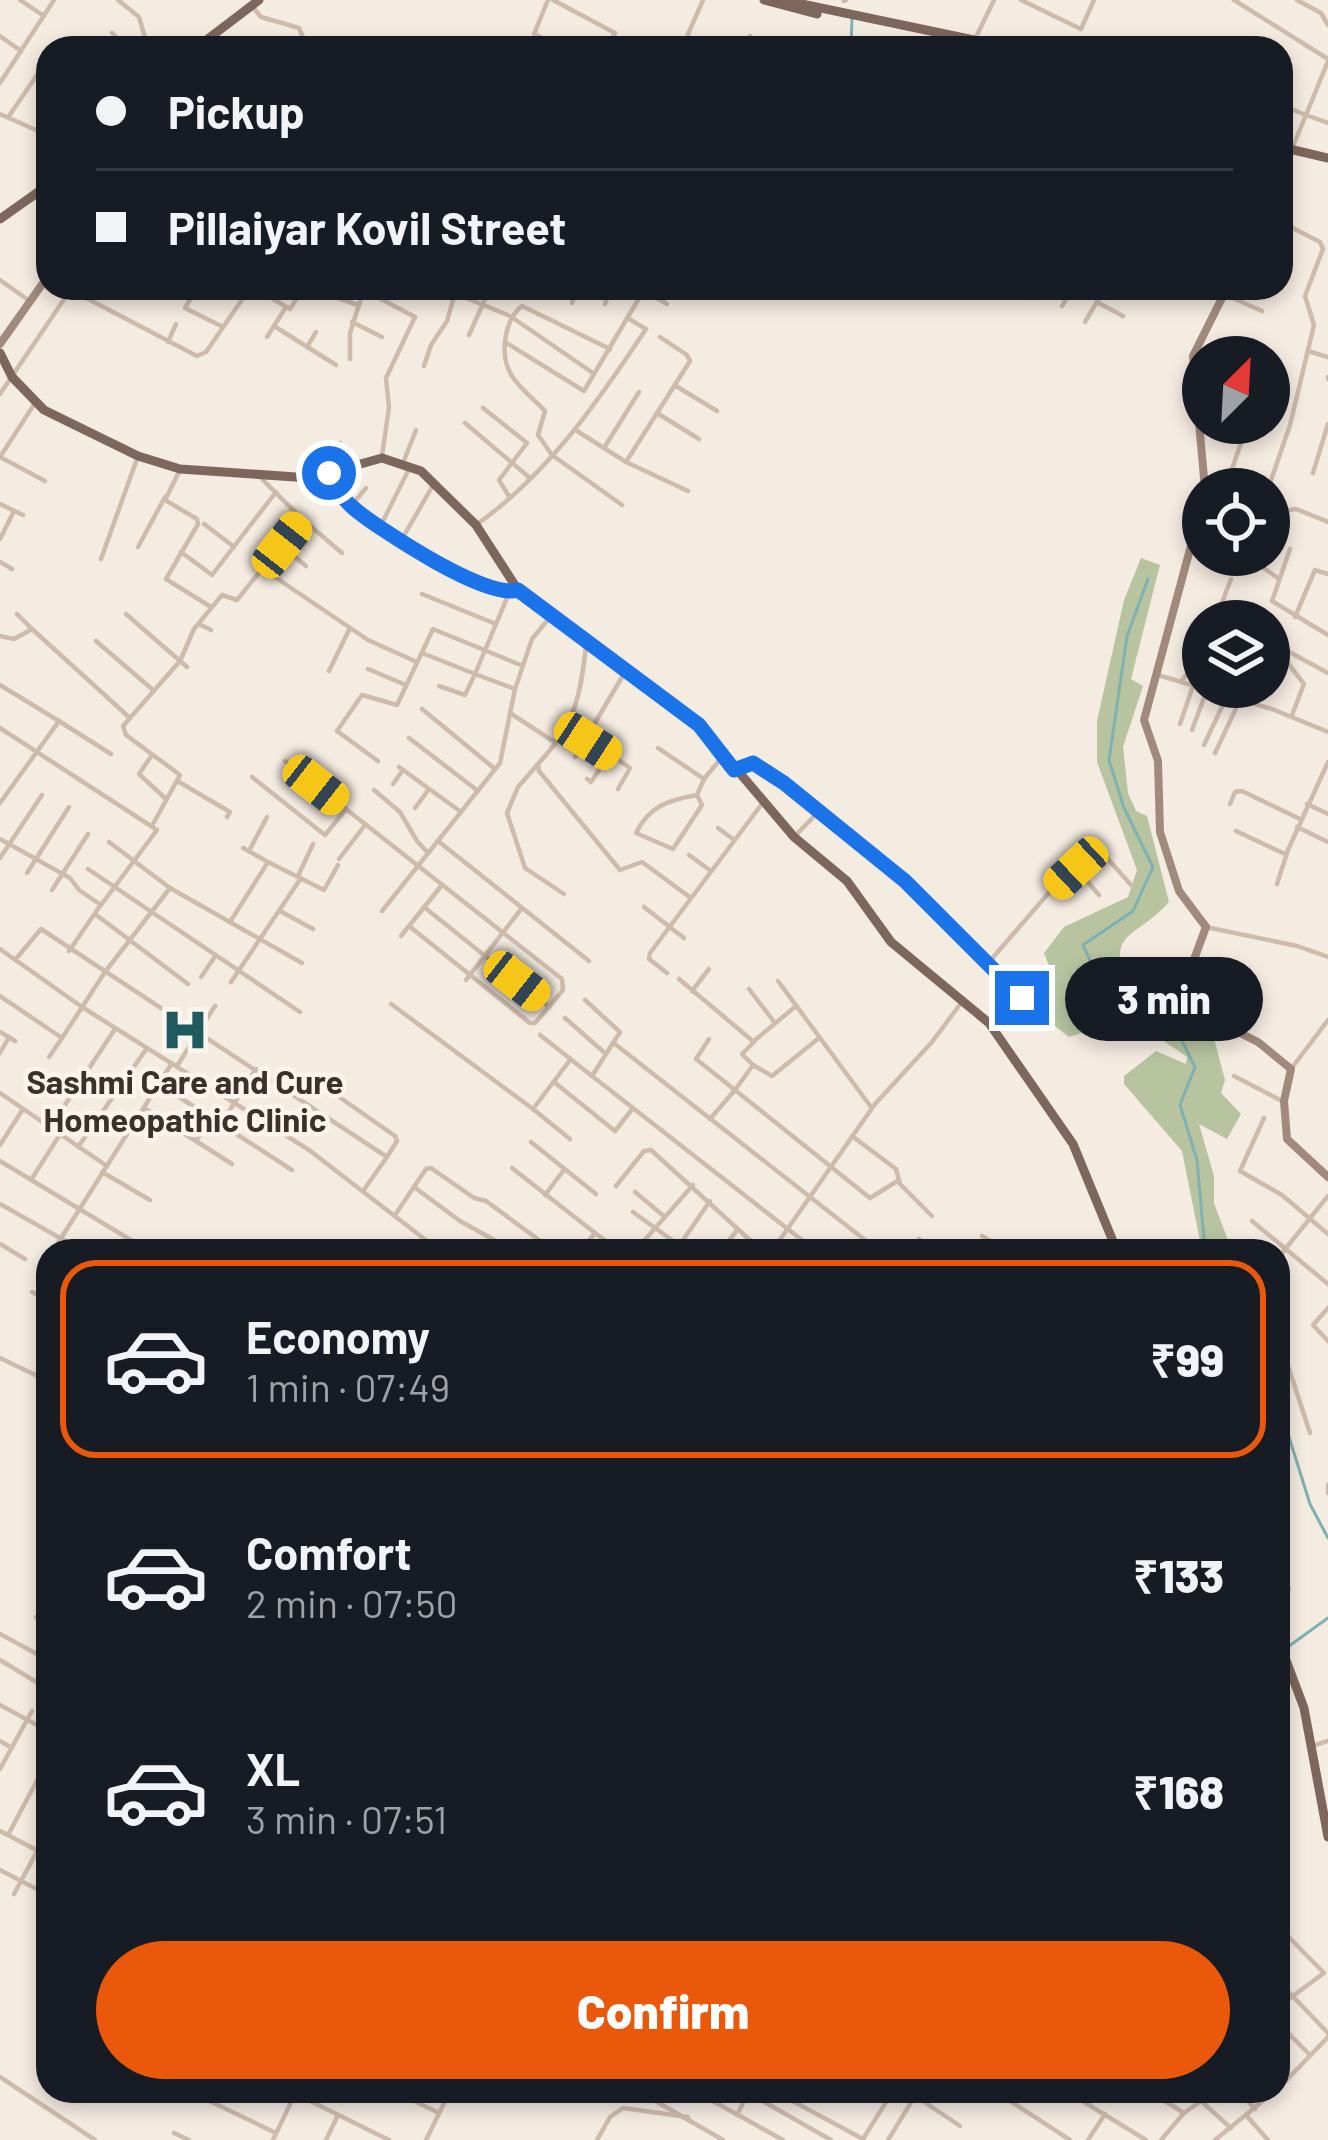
<!DOCTYPE html>
<html lang="en">
<head>
<meta charset="utf-8">
<style>
	:root { --surface:#171b24; --page:#20242c; --text:#f1f3f6; --muted:#9ea1a6; --line:#363941; --accent:#ea580c }
	body { margin:0; font-family:Barlow,sans-serif; background:var(--page); color:var(--text); height:100vh; display:flex; flex-direction:column; font-size:45px; white-space:nowrap }
	* { box-sizing:border-box; margin:0 }
	p { font-size:39px; color:var(--muted) }
	.icon { flex:none; width:66px; height:66px; fill:none; stroke:currentColor; stroke-width:2; stroke-linecap:round; stroke-linejoin:round }
	.map { position:relative; flex:1; overflow:hidden }
	.sheet { position:absolute; left:36px; top:1239px; width:1254px; height:864px; display:flex; flex-direction:column; background:var(--surface); border-radius:36px; box-shadow:0 6px 18px #0003 }
	.sheet>* { flex:none }
	.banner { position:absolute; left:36px; top:36px; width:1257px; height:264px; border-radius:36px; box-shadow:0 6px 18px #0003; display:grid; align-content:center; height:264px; padding:0 60px; background:var(--surface) }
	.needle { width:78px; rotate:24deg }
	.fabs { position:absolute; left:1182px; top:336px; display:grid; gap:24px }
	.fabs a { display:grid; place-items:center; width:108px; height:108px; border-radius:50%; background:var(--surface); box-shadow:0 6px 18px #0003; font-size:60px }
	.end { position:absolute; width:54px; height:54px; margin:-27px; border:15px solid #1a73e8; background:#fff; box-shadow:0 0 0 6px #fff }
	.from { border-radius:50% }
	.bubble { position:absolute; height:84px; border-radius:42px; background:var(--surface); box-shadow:0 6px 18px #0003; font-size:39px; font-weight:800; line-height:84px; text-align:center }
	.car { position:absolute; width:36px; height:72px; margin:-36px -18px; border-radius:15px; box-shadow:0 0 9px 3px #0007; background:linear-gradient(#f5c518 24%,#345 0 40%,#f5c518 0 76%,#345 0 86%,#f5c518 0) }
	.banner b { display:flex; align-items:center; gap:42px; height:114px; font-size:45px }
	.banner b+b { border-top:3px solid var(--line) }
	.banner i { width:30px; height:30px; background:var(--text) }
	ul { padding:21px 0 0; list-style:none }
	li { display:flex; align-items:center; gap:36px; height:198px; margin:0 24px 18px; padding:0 36px; border:6px solid transparent; border-radius:36px }
	li div { flex:1 }
	li b { display:block; font-size:45px }
	li em { font-style:normal; font-weight:800 }
	li.current { border-color:var(--accent) }
	li>.icon { width:108px; height:108px; stroke-width:1.5 }
	.primary-button { display:flex; gap:24px; margin-top:auto; padding:24px 60px }
	.primary-button a { flex:1; height:138px; border-radius:72px; background:var(--accent); color:#fff; font-size:48px; font-weight:800; line-height:138px; text-align:center }
	.map>svg:first-child { display:block }
	.green { fill:#b8c4a0 }
	.lines { fill:none; stroke-linecap:round; stroke-linejoin:round }
	.stream { stroke:#7fb0b2; stroke-width:3 }
	.street { stroke:#cdbbac; stroke-width:4.5 }
	.secondary { stroke:#a18a7d; stroke-width:8 }
	.primary { stroke:#7d675c; stroke-width:9 }
	.route { stroke:#1a73e8; stroke-width:15 }
	.labels { text-anchor:middle; dominant-baseline:central; stroke-width:9; stroke-linejoin:round; paint-order:stroke }
	.poi-label { font-size:33px; font-weight:bold; fill:#3b302b; stroke:#fbf5ee }
</style>
</head>
<body>
<div class="map">
<svg width="1328" height="2140" viewBox="0 0 1328 2140">
	<rect width="100%" height="100%" fill="#f4ebe1"/>
	<path class="green" d="M1141 558 1160 565 1131 679 1143 686 1123 747 1128 793 1136 811 1147 816 1169 902C1133 942 1104 929 1130 992L1162 1004 1212 1031 1225 1080 1221 1093 1241 1114 1227 1139 1199 1124 1214 1176V1203L1232 1251H1202L1182 1151 1124 1084V1076L1156 1051 1186 1064 1187 1057 1139 1024 1112 1023 1069 1037 1055 1026 1044 1002 1053 976 1044 953 1064 927 1128 897 1137 870 1097 762V721L1124 600Z"/>
	<g class="lines">
		<g class="stream">
			<polyline points="851,46 852,19"/>
			<polyline points="1148,579 1127,636 1109,760 1124,808 1153,867 1133,911 1083,945 1097,976 1120,1001 1178,1033 1195,1067 1180,1105 1197,1160 1204,1239 1209,1251"/>
			<polyline points="1278,1402 1310,1504 1328,1538"/>
			<polyline points="1285,1649 1328,1618"/>
		</g>
		<g class="street">
			<polyline points="20,0 44,16"/>
			<polyline points="118,0 139,17 148,48"/>
			<polyline points="548,0 534,34 563,48"/>
			<polyline points="553,0 615,33 607,48"/>
			<polyline points="1021,0 1081,29 1094,0"/>
			<polyline points="1234,0 1328,59"/>
			<polyline points="1297,0 1321,13 1328,25"/>
			<polyline points="844,1 846,0"/>
			<polyline points="251,5 261,17 299,28 306,44 314,48"/>
			<polyline points="112,33 127,48"/>
			<polyline points="0,36 21,51"/>
			<polyline points="975,39 994,0"/>
			<polyline points="55,48 59,42"/>
			<polyline points="682,48 703,0"/>
			<polyline points="743,48 750,36"/>
			<polyline points="1328,61 1306,115 1328,123"/>
			<polyline points="1281,73 1282,70"/>
			<polyline points="0,83 54,0"/>
			<polyline points="1281,105 1306,115 1291,151"/>
			<polyline points="0,114 36,130 48,143"/>
			<polyline points="42,114 48,121"/>
			<polyline points="9,116 48,59"/>
			<polyline points="0,280 31,302"/>
			<polyline points="197,288 185,308 221,326"/>
			<polyline points="254,288 290,309 303,288"/>
			<polyline points="442,288 510,316 593,373"/>
			<polyline points="640,288 667,304"/>
			<polyline points="71,290 197,356 206,352 250,288"/>
			<polyline points="364,290 415,317 386,378 389,407 382,456"/>
			<polyline points="542,291 543,288"/>
			<polyline points="323,293 358,305"/>
			<polyline points="1224,294 1262,311"/>
			<polyline points="1032,298 1038,288"/>
			<polyline points="1097,302 1123,316"/>
			<polyline points="572,303 577,288"/>
			<polyline points="605,304 611,288"/>
			<polyline points="1062,306 1073,288"/>
			<polyline points="352,322 382,337"/>
			<polyline points="1085,322 1105,288"/>
			<polyline points="274,326 336,365"/>
			<polyline points="469,335 490,288"/>
			<polyline points="267,337 286,307"/>
			<polyline points="168,342 176,324"/>
			<polyline points="505,342 584,391 645,288"/>
			<polyline points="307,347 316,332"/>
			<path d="M610 349 522 306C504 320 499 356 512 376 520 389 535 400 545 411L538 435 552 455 622 505"/>
			<polyline points="1308,351 1328,357"/>
			<polyline points="350,359 350,333 364,289"/>
			<polyline points="424,366 431,345 447,321 455,293"/>
			<polyline points="1328,379 1328,377"/>
			<polyline points="676,386 717,411"/>
			<polyline points="0,394 71,289"/>
			<polyline points="483,408 527,443 499,480 510,498"/>
			<polyline points="657,413 699,439"/>
			<polyline points="465,423 530,478"/>
			<polyline points="577,431 626,462 688,491"/>
			<polyline points="340,443 348,466"/>
			<polyline points="604,448 639,392"/>
			<polyline points="0,457 35,403"/>
			<polyline points="0,457 45,481"/>
			<polyline points="626,462 690,361 687,355 660,337"/>
			<polyline points="403,463 416,430"/>
			<polyline points="179,472 165,500 197,519 198,524 166,579 211,607"/>
			<polyline points="1313,473 1328,424"/>
			<polyline points="330,476 337,492 357,512 470,582 509,593 518,590"/>
			<polyline points="1225,489 1248,423"/>
			<polyline points="1268,489 1290,425 1314,325 1305,296 1323,249 1320,242 1281,222"/>
			<polyline points="0,504 23,515"/>
			<polyline points="351,506 366,488"/>
			<polyline points="1269,513 1296,509 1328,522"/>
			<polyline points="302,519 342,553"/>
			<polyline points="204,524 233,546"/>
			<polyline points="381,525 410,467"/>
			<path d="M476 525C549 473 597 403 646 329L629 319"/>
			<polyline points="0,539 14,511"/>
			<polyline points="402,539 432,487"/>
			<polyline points="282,546 306,566"/>
			<polyline points="138,547 165,497"/>
			<polyline points="1290,549 1272,601 1328,635"/>
			<polyline points="181,552 212,575 276,492"/>
			<polyline points="1252,555 1255,562 1278,578"/>
			<polyline points="101,559 138,456"/>
			<polyline points="0,562 12,569"/>
			<polyline points="263,569 368,640 417,662"/>
			<polyline points="509,593 475,674 515,689"/>
			<polyline points="422,594 496,624"/>
			<polyline points="17,614 32,629"/>
			<polyline points="126,614 187,667"/>
			<polyline points="1295,617 1315,570 1328,574"/>
			<polyline points="1215,621 1231,579"/>
			<polyline points="199,624 211,630"/>
			<polyline points="0,636 14,639 32,629 130,718"/>
			<polyline points="96,641 153,690"/>
			<polyline points="1269,641 1328,673"/>
			<path d="M586 646C580 699 575 724 538 764L539 771 620 870 642 862 691 898"/>
			<polyline points="1288,651 1287,662 1304,684 1292,715"/>
			<polyline points="422,653 475,674 465,695 439,686"/>
			<polyline points="368,669 406,685"/>
			<polyline points="329,671 350,628"/>
			<polyline points="1158,675 1272,709 1328,732"/>
			<polyline points="1181,682 1203,652"/>
			<polyline points="0,685 59,721 0,803"/>
			<polyline points="422,709 495,769"/>
			<polyline points="510,713 556,743"/>
			<polyline points="59,721 111,754"/>
			<polyline points="1180,724 1193,686"/>
			<polyline points="0,728 157,830 101,905 79,890 70,878 0,839"/>
			<polyline points="1192,730 1207,690"/>
			<polyline points="409,738 478,791"/>
			<polyline points="1204,745 1227,696"/>
			<polyline points="658,748 704,779 723,756"/>
			<polyline points="1215,753 1240,700"/>
			<polyline points="152,755 139,774 166,799"/>
			<polyline points="575,757 586,740"/>
			<polyline points="285,761 562,979 563,990 535,1023 530,1023 409,926"/>
			<polyline points="378,761 337,731 362,695 397,705 433,629 523,666"/>
			<polyline points="538,764 518,787 507,813 525,868 564,894"/>
			<polyline points="399,767 461,812"/>
			<path d="M739 767 753 763C777 779 797 798 820 815 891 864 968 930 1022 998L995 1028"/>
			<polyline points="252,777 325,835 346,809"/>
			<polyline points="587,779 591,782 610,754"/>
			<polyline points="179,782 230,812 227,817"/>
			<polyline points="393,784 403,770"/>
			<polyline points="618,789 630,768 586,738 625,672"/>
			<polyline points="374,790 400,812 417,841 428,853"/>
			<path d="M697 795 702 805 673 849 636 833C649 806 669 800 697 795L704 779"/>
			<polyline points="1230,804 1235,792 1242,791 1300,819"/>
			<polyline points="1307,804 1328,814"/>
			<polyline points="415,808 429,789"/>
			<polyline points="152,826 180,775 126,735 123,726 180,661 194,629 222,595 237,600 302,519 261,478"/>
			<polyline points="1297,827 1328,842"/>
			<polyline points="718,828 733,839"/>
			<polyline points="1236,831 1285,854"/>
			<polyline points="796,835 817,813"/>
			<polyline points="438,841 589,961"/>
			<polyline points="109,842 170,888 302,963"/>
			<polyline points="243,848 268,862"/>
			<polyline points="249,851 267,817"/>
			<polyline points="689,855 711,871"/>
			<polyline points="0,858 42,795"/>
			<polyline points="339,859 365,825"/>
			<polyline points="1076,868 1099,895"/>
			<polyline points="88,869 300,1012"/>
			<polyline points="27,873 69,807"/>
			<polyline points="298,876 313,844"/>
			<polyline points="1277,884 1288,850 1328,762"/>
			<polyline points="52,890 88,834"/>
			<polyline points="424,907 549,1007"/>
			<polyline points="644,907 684,938"/>
			<polyline points="280,911 313,929"/>
			<polyline points="382,911 500,763 515,689 532,639 551,616"/>
			<polyline points="95,914 188,984"/>
			<polyline points="230,922 268,862 324,890 338,865"/>
			<polyline points="1206,927 1297,946 1328,957"/>
			<polyline points="401,936 442,885"/>
			<polyline points="0,949 82,1007 309,1150 440,1251"/>
			<polyline points="69,951 100,906"/>
			<polyline points="15,960 41,929 387,1157 363,1191"/>
			<polyline points="989,962 1053,888 1098,848 1132,886"/>
			<polyline points="667,973 649,959 650,953 764,801"/>
			<polyline points="201,977 216,955"/>
			<polyline points="679,979 754,1042 742,1054 753,1065"/>
			<polyline points="466,980 522,908"/>
			<polyline points="778,981 871,1107"/>
			<polyline points="231,982 301,878"/>
			<polyline points="749,989 775,1023"/>
			<polyline points="692,991 709,969"/>
			<polyline points="0,996 62,1038 105,972 170,888"/>
			<polyline points="585,1000 620,1032 592,1076 816,1251"/>
			<polyline points="391,1004 533,1109 570,1060"/>
			<polyline points="565,1018 606,1054"/>
			<polyline points="0,1032 15,1041"/>
			<polyline points="540,1035 592,1076"/>
			<polyline points="819,1038 772,1076 753,1065 735,1090 870,1198 899,1180"/>
			<polyline points="709,1039 696,1059 735,1090 710,1119"/>
			<polyline points="754,1041 796,1006"/>
			<polyline points="615,1044 879,1251"/>
			<polyline points="0,1053 9,1037"/>
			<polyline points="49,1057 62,1038"/>
			<polyline points="177,1066 215,1006"/>
			<polyline points="1291,1069 1328,1020"/>
			<polyline points="1234,1076 1282,1101"/>
			<polyline points="315,1080 395,1136 397,1141 387,1157"/>
			<polyline points="554,1082 615,1131 633,1108"/>
			<polyline points="159,1084 292,1170"/>
			<polyline points="0,1093 104,1164"/>
			<polyline points="144,1108 232,1164"/>
			<polyline points="533,1109 570,1139"/>
			<polyline points="1264,1118 1240,1171 1282,1195 1328,1234"/>
			<polyline points="221,1124 256,1069"/>
			<polyline points="49,1129 115,1029"/>
			<polyline points="852,1136 896,1169 900,1184 932,1216"/>
			<polyline points="196,1141 211,1118"/>
			<polyline points="531,1142 596,1194"/>
			<polyline points="0,1145 23,1109"/>
			<polyline points="78,1147 147,1048"/>
			<polyline points="0,1161 149,1251"/>
			<polyline points="512,1168 595,1233"/>
			<polyline points="102,1172 150,1200"/>
			<polyline points="31,1180 59,1136"/>
			<polyline points="616,1186 644,1151 651,1150 762,1251"/>
			<polyline points="414,1187 460,1221 514,1251"/>
			<polyline points="635,1192 665,1217"/>
			<polyline points="545,1195 563,1171"/>
			<polyline points="0,1204 83,1251"/>
			<polyline points="633,1212 687,1251"/>
			<polyline points="395,1215 426,1169 431,1168 474,1198 486,1201 554,1251"/>
			<polyline points="1252,1221 1328,1284"/>
			<polyline points="982,1236 1006,1251"/>
			<polyline points="919,1239 935,1251"/>
			<polyline points="0,1244 25,1259"/>
			<polyline points="679,1246 710,1201"/>
			<polyline points="53,1251 172,1063"/>
			<polyline points="581,1251 595,1233 619,1251"/>
			<polyline points="635,1251 693,1185"/>
			<polyline points="721,1251 738,1229"/>
			<polyline points="772,1251 875,1104 932,1042 961,1003"/>
			<polyline points="1019,1251 1026,1241"/>
			<polyline points="1278,1258 1328,1196"/>
			<polyline points="45,1265 48,1261"/>
			<polyline points="32,1292 48,1300"/>
			<polyline points="1328,1308 1313,1325 1328,1341"/>
			<polyline points="1278,1335 1310,1433"/>
			<polyline points="0,1358 48,1381"/>
			<polyline points="1328,1485 1328,1493"/>
			<polyline points="1278,1559 1289,1589 1278,1611"/>
			<polyline points="36,1617 48,1624"/>
			<polyline points="0,1634 48,1660"/>
			<polyline points="0,1660 48,1689"/>
			<polyline points="0,1705 48,1731"/>
			<polyline points="0,1741 12,1748"/>
			<polyline points="1312,1746 1328,1741"/>
			<polyline points="0,1769 32,1711"/>
			<polyline points="0,1831 48,1856"/>
			<polyline points="8,1835 48,1760"/>
			<polyline points="0,1870 48,1895"/>
			<polyline points="14,1894 48,1831"/>
			<polyline points="1278,1926 1324,1973 1278,2007"/>
			<polyline points="1278,1981 1328,2033"/>
			<polyline points="1278,2023 1308,2053"/>
			<polyline points="0,2077 95,2140"/>
			<polyline points="1278,2089 1328,2037"/>
			<polyline points="290,2091 389,2140"/>
			<polyline points="394,2091 439,2113"/>
			<polyline points="638,2091 723,2140"/>
			<polyline points="745,2091 831,2140"/>
			<polyline points="774,2091 863,2139 893,2091"/>
			<polyline points="908,2091 960,2126"/>
			<polyline points="995,2091 1070,2140"/>
			<polyline points="1066,2091 1146,2140"/>
			<polyline points="1149,2091 1184,2113"/>
			<polyline points="1239,2091 1255,2109"/>
			<polyline points="507,2092 507,2091"/>
			<polyline points="195,2094 276,2133"/>
			<polyline points="690,2095 692,2091"/>
			<polyline points="711,2100 783,2140"/>
			<polyline points="737,2115 748,2093"/>
			<polyline points="1246,2115 1268,2140"/>
			<polyline points="174,2133 189,2140"/>
			<polyline points="273,2140 294,2096"/>
			<polyline points="326,2140 338,2115"/>
			<polyline points="426,2140 446,2099"/>
			<polyline points="597,2140 610,2117 623,2108 688,2117"/>
			<polyline points="888,2140 915,2096"/>
			<polyline points="1088,2140 1105,2114"/>
			<polyline points="1161,2140 1184,2113 1201,2101 1231,2128"/>
			<polyline points="1215,2140 1275,2091"/>
		</g>
		<g class="secondary">
			<polyline points="1281,174 1289,156"/>
			<polyline points="0,344 48,276"/>
			<polyline points="1205,489 1193,356 1227,288"/>
			<polyline points="1203,501 1144,720 1158,761 1160,832 1179,891 1206,927 1186,981 1186,1000 1200,1013 1258,1042 1291,1069 1284,1101 1287,1139 1328,1177"/>
		</g>
		<g class="primary">
			<polyline points="764,0 817,14"/>
			<polyline points="783,0 1012,48"/>
			<polyline points="196,48 259,0"/>
			<polyline points="1281,147 1328,158"/>
			<polyline points="0,219 48,185"/>
			<polyline points="0,353 12,377 44,410 138,456 180,469 310,478 382,458 421,471 476,525 518,590 699,725 794,837 847,881 891,942 989,1023 1073,1144 1117,1251"/>
			<polyline points="1278,1639 1304,1708 1328,1837"/>
		</g>
	</g>
	<g class="lines">
		<path class="route" d="M329 473C336 488 343 500 357 511 384 532 487 600 518 590L699 725 734 770 753 763 784 783 905 881 1022 998"/>
	</g>
	<defs>
		<symbol id="hospital-bare" viewBox="-9 -9 18 18"><path d="M-5-5h3v3.5h4V-5h3V5h-3V1.5h-4V5h-3Z" fill="#1f5a5e" stroke="#fbf5ee" stroke-width="2.5" paint-order="stroke"/></symbol>
	</defs>
	<g fill-rule="evenodd">
		<use href="#hospital-bare" x="152" y="997" width="66" height="66"/>
	</g>
	<g class="labels">
		<g class="poi-label">
			<text x="185" y="1081">Sashmi Care and Cure<tspan x="185" dy="38">Homeopathic Clinic</tspan></text>
		</g>
	</g>
</svg>
<div class="fabs">
<a><svg class="needle" viewBox="-14 -14 28 28"><path d="M0-13l5 13h-10z" fill="#e53935"/><path d="M0 13l5-13h-10z" fill="#9ea1a6"/></svg></a>
<a><svg class="icon" aria-label="locate" viewBox="0 0 24 24"><circle cx="12" cy="12" r="6"/><path d="M12 2v4M12 18v4M2 12h4M18 12h4"/></svg></a>
<a><svg class="icon" aria-label="layers" viewBox="0 0 24 24"><path d="M12 4l9 5-9 5-9-5zM3 14l9 5 9-5"/></svg></a>
</div>
<i class="end from" style="left:329px;top:473px"></i>
<i class="end" style="left:1022px;top:998px"></i>
<div class="bubble" style="left:1065px;top:957px;width:198px">3 min</div>
<i class="car" style="left:282px;top:545px;rotate:38deg"></i>
<i class="car" style="left:588px;top:741px;rotate:123deg"></i>
<i class="car" style="left:316px;top:785px;rotate:128deg"></i>
<i class="car" style="left:1076px;top:868px;rotate:227deg"></i>
<i class="car" style="left:517px;top:981px;rotate:128deg"></i>
<div class="banner">
<b><i class="from"></i>Pickup</b>
<b><i></i>Pillaiyar Kovil Street</b>
</div>
<section class="sheet">
<ul>
<li class="current"><svg class="icon" aria-label="car" viewBox="0 0 24 24"><path d="M5 17H2v-5l4-1 3-4h7l3 4 3 1v5h-3M9 17h6M6 11h13"/><circle cx="7" cy="17" r="2"/><circle cx="17" cy="17" r="2"/></svg><div><b>Economy</b><p>1 min · 07:49</p></div><em>₹99</em></li>
<li><svg class="icon" aria-label="car" viewBox="0 0 24 24"><path d="M5 17H2v-5l4-1 3-4h7l3 4 3 1v5h-3M9 17h6M6 11h13"/><circle cx="7" cy="17" r="2"/><circle cx="17" cy="17" r="2"/></svg><div><b>Comfort</b><p>2 min · 07:50</p></div><em>₹133</em></li>
<li><svg class="icon" aria-label="car" viewBox="0 0 24 24"><path d="M5 17H2v-5l4-1 3-4h7l3 4 3 1v5h-3M9 17h6M6 11h13"/><circle cx="7" cy="17" r="2"/><circle cx="17" cy="17" r="2"/></svg><div><b>XL</b><p>3 min · 07:51</p></div><em>₹168</em></li>
</ul>
<div class="primary-button"><a>Confirm</a></div>
</section>
</div>
</body>
</html>
